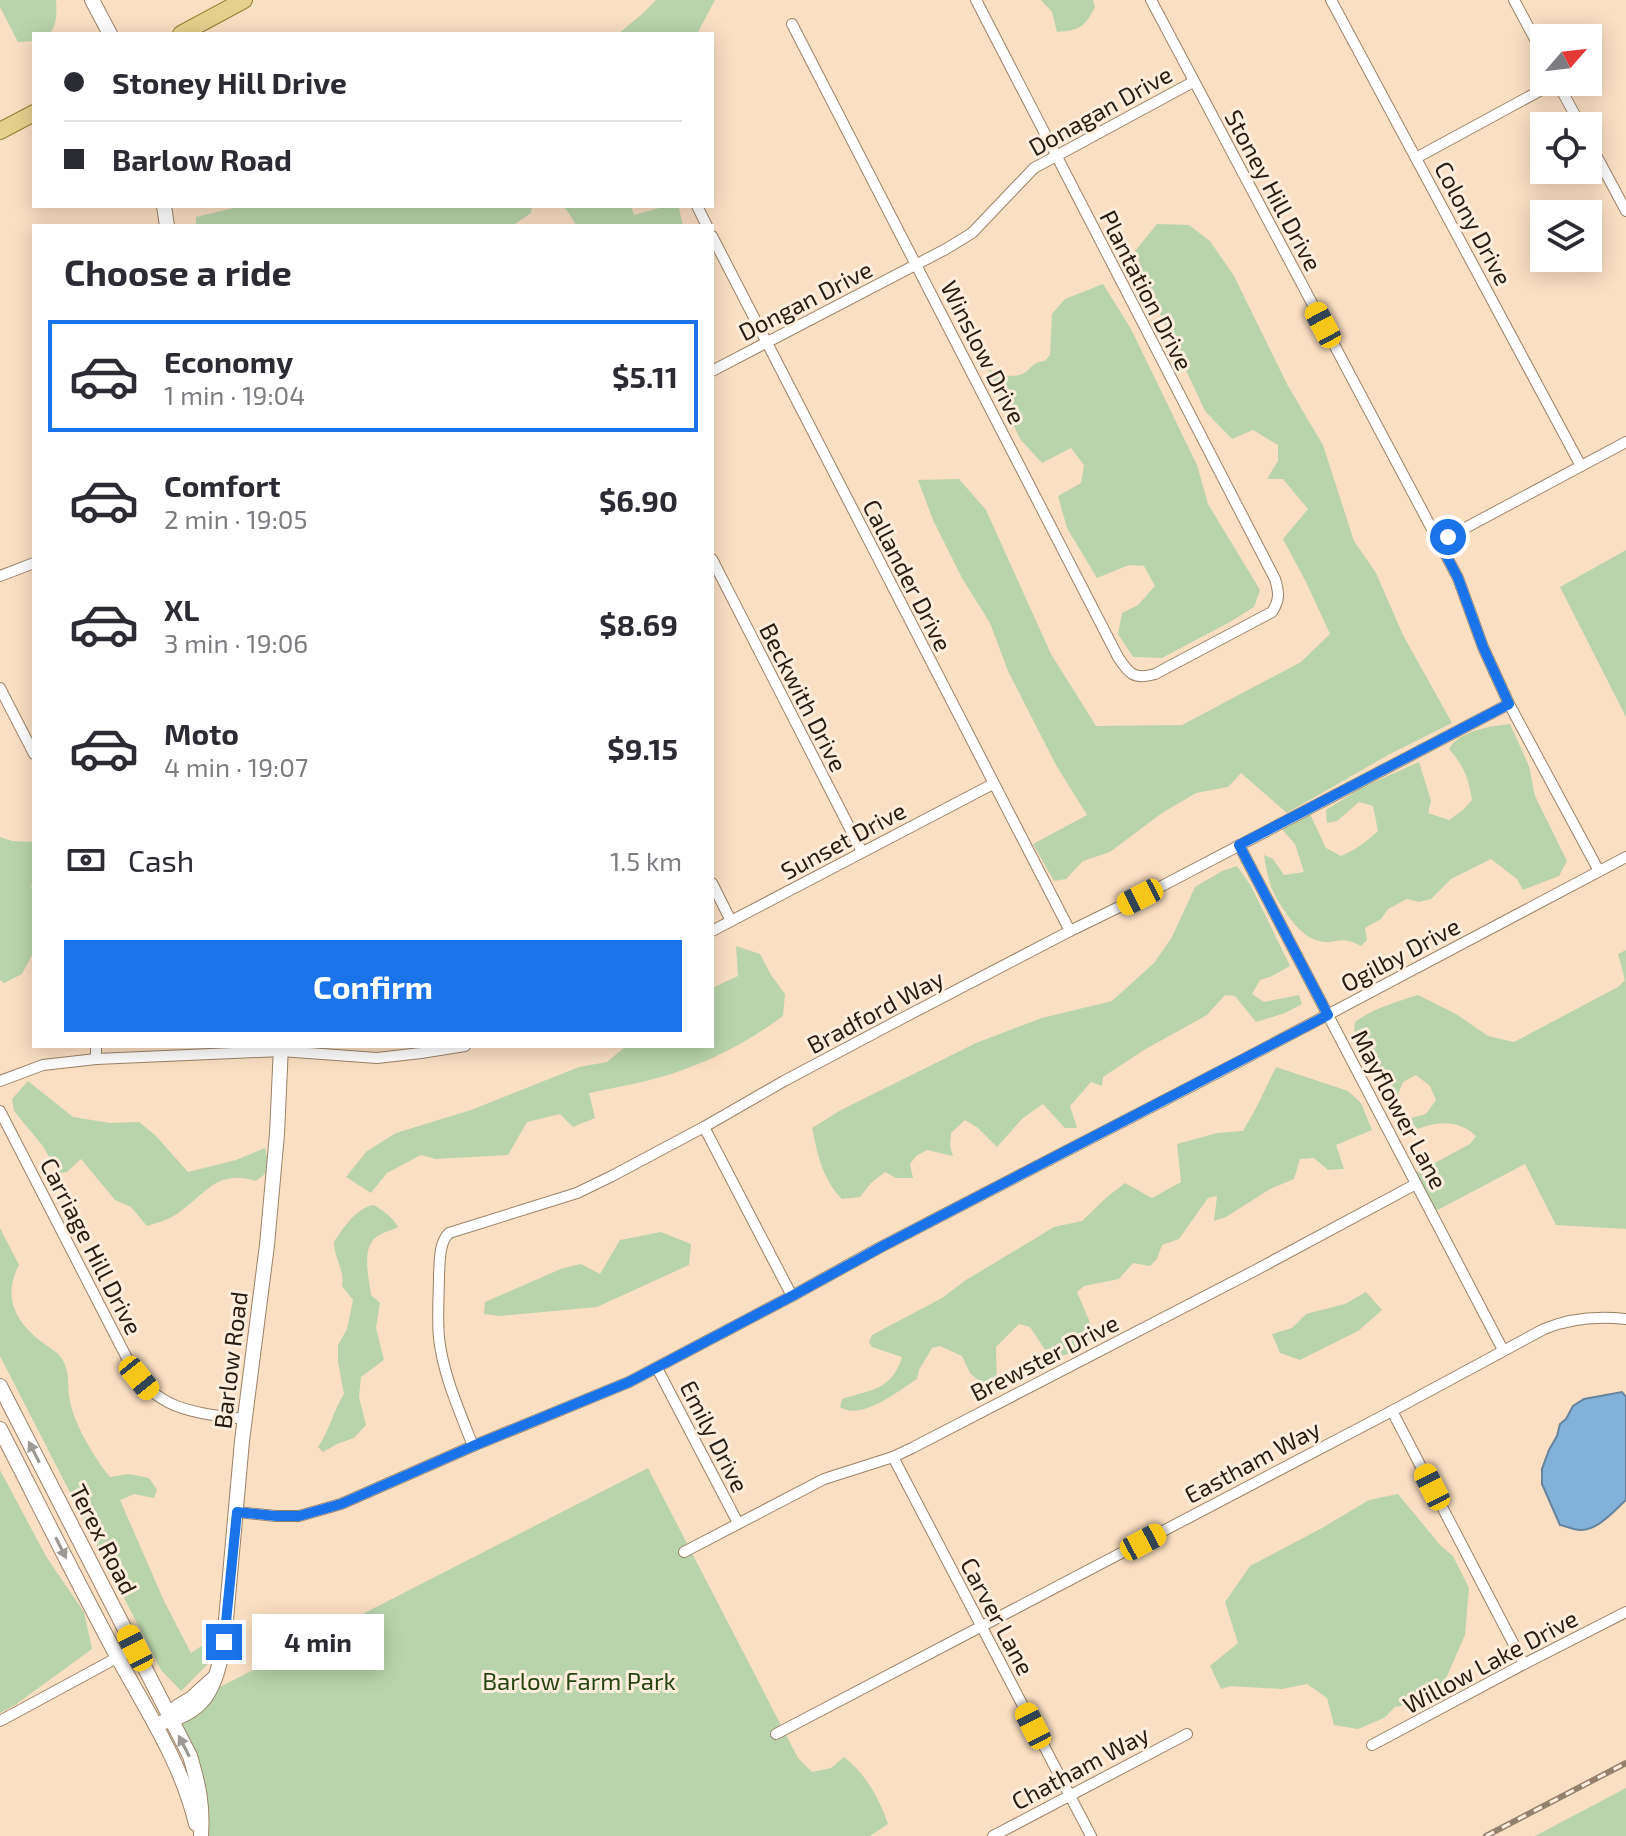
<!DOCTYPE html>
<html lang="en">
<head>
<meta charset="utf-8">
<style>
	:root { --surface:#fff; --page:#f7f7f7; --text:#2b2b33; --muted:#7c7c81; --line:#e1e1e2; --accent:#1a73e8 }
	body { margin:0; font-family:"Exo 2",sans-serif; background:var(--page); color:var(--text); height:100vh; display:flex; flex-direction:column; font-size:30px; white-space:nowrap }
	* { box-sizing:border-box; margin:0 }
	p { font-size:26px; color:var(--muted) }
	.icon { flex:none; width:44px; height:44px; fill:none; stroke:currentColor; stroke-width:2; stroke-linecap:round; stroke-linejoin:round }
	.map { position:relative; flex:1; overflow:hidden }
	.side { position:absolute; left:32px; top:224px; width:682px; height:824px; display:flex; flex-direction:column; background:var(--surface); border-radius:0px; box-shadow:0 4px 20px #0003 }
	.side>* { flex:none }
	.guide { position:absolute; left:32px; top:32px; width:682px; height:176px; border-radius:0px; box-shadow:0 4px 20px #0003; display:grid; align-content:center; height:176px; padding:0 32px; background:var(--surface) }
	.needle { width:52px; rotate:62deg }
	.fabs { position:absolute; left:1530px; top:24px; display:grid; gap:16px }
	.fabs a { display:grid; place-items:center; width:72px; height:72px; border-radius:0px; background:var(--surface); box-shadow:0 4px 20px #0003; font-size:40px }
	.end { position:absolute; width:36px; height:36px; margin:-18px; border:10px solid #1a73e8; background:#fff; box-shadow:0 0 0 4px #fff }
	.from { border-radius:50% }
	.bubble { position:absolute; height:56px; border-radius:0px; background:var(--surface); box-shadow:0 4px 20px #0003; font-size:26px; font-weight:700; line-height:56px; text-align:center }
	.car { position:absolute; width:24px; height:48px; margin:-24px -12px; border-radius:10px; box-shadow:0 0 6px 2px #0007; background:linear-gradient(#f5c518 24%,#345 0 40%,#f5c518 0 76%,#345 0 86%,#f5c518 0) }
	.guide b { display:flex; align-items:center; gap:28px; height:76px; font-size:30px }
	.guide b+b { border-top:2px solid var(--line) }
	.guide i { width:20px; height:20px; background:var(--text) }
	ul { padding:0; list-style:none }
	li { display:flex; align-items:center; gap:24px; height:112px; margin:0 16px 12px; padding:0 16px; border:4px solid transparent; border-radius:0px }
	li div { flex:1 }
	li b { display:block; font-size:30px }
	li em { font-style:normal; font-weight:700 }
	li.active { border-color:var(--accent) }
	li>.icon { width:72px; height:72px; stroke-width:1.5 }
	h2 { padding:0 32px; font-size:36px; line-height:96px }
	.pay { display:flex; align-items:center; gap:20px; height:88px; padding:0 32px; font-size:30px }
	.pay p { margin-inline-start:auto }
	.primary-button { display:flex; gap:16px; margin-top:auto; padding:16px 32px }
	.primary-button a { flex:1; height:92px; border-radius:0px; background:var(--accent); color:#fff; font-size:32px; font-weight:700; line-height:92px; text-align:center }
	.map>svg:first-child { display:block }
	.green { fill:#b9d4ab }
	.water { fill:#82b1da; stroke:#66849e; stroke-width:2 }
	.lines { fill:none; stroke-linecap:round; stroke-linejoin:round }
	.minor-casing { stroke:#9b8267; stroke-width:12 }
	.tertiary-casing { stroke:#9b8267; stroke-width:16 }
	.primary-casing { stroke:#977e31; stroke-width:18 }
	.minor { stroke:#fff; stroke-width:10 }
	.tertiary { stroke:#fff; stroke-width:14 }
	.primary { stroke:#e5d18e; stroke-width:16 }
	.rail-casing { stroke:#94816d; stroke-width:6 }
	.rail { stroke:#fed; stroke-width:3; stroke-dasharray:9; stroke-linecap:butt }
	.oneway { fill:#9d9994 }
	.route { stroke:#1a73e8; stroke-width:10 }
	.labels { text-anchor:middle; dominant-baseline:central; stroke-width:6; stroke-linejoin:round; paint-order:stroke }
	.street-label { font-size:24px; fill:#261c12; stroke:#fed }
	.park-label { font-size:24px; fill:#264410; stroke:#fed }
</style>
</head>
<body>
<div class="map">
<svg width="1626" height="1836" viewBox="0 0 1626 1836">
	<rect width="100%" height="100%" fill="#fadfc2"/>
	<g class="green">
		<path d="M0 0H56C57 10 57 27 49 34H34V41L18 42 0 7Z"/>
		<polygon points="656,0 715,0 697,34 618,34 641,15"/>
		<path d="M1041 0H1093L1095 7C1084 28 1080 30 1057 32L1052 12Z"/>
		<polygon points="242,206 532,206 531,213 512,226 196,226 196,217"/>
		<polygon points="559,206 631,206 634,215 663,207 679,208 683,226 577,226 566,209"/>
		<polygon points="1157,224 1189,225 1210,241 1234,276 1288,386 1323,445 1354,541 1376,573 1403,635 1452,723 1388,755 1287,813 1241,773 1228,787 1196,793 1162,813 1110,852 1083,861 1066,879 1054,881 1033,844 1087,815 1056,765 1008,671 990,623 962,578 933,520 918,480 959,479 986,510 1051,654 1096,726 1182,725 1301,662 1330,634 1306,582 1283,539 1308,509 1283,479 1267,479 1278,461 1278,445 1253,430 1232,439 1205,411 1162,319 1135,251"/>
		<path d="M1103 284 1131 329 1197 465 1208 504 1260 590 1254 607 1230 622 1162 658 1133 657 1118 634 1122 613 1138 605 1155 586 1144 566 1129 565 1097 578 1067 528 1058 496 1081 483 1084 465 1071 448 1042 463 1020 439 988 369C998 373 1011 379 1022 374 1032 370 1030 362 1045 361L1050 355 1052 314 1065 299Z"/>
		<polygon points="1626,550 1626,717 1560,587"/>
		<path d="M1510 724 1529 766 1535 796 1567 861 1559 876 1523 890 1517 879 1491 859 1451 879 1431 899 1419 902 1407 899 1388 909 1381 919 1365 928 1367 940 1361 946C1339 934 1338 945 1319 941 1302 938 1284 912 1276 897 1269 885 1266 869 1264 855L1273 859 1284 875 1304 872 1295 844 1280 827 1310 814 1326 848 1341 856C1357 849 1366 842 1378 831L1373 806 1359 802 1337 821 1327 823 1326 810 1361 788 1419 762 1431 801 1428 813 1449 820 1464 809 1472 800C1468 777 1464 766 1449 749 1459 731 1490 726 1510 724Z"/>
		<polygon points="0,837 12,841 34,842 34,882 31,886 34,893 34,951 22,974 4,983 0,980"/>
		<path d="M1237 866 1251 886 1290 966 1272 976 1260 980 1252 994 1264 1002 1299 995 1302 1004 1285 1013 1256 1022 1235 996 1225 995 1207 1015 1144 1050 1103 1077 1102 1086 1091 1082 1070 1106 1077 1128H1065L1043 1104 1023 1118 997 1147 978 1128 965 1120 951 1133 950 1146 953 1156 927 1150 916 1156 910 1164 913 1178H896L885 1172 871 1183 860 1197 842 1199C822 1179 818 1155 812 1128L841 1110 976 1043 1042 1018 1112 1001 1154 963 1172 937 1195 887 1222 871Z"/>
		<path d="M736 946 760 954 771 975 785 994 783 1016C753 1038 721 1056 685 1069 655 1081 621 1086 589 1093L595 1118 573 1127 560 1114 527 1122 508 1155 436 1159 421 1155 387 1173 371 1193 346 1177 367 1151 396 1133 471 1110 579 1067 607 1062 626 1046H712V988L738 976Z"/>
		<path d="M1626 950V1229L1556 1225 1525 1164 1432 1213 1412 1175 1470 1144 1476 1136C1459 1120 1438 1121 1418 1129L1410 1123 1411 1118 1426 1114 1436 1100 1430 1086 1416 1075 1403 1082 1396 1099 1392 1100 1377 1080 1354 1030 1355 1022C1374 1008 1396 1002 1418 995L1456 1014 1488 1036 1514 1042 1618 987 1625 980 1618 954Z"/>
		<path d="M1276 1067 1348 1091 1361 1103 1372 1130 1336 1145 1344 1169 1328 1170 1314 1158 1300 1159 1294 1179 1270 1189 1226 1217 1214 1221 1217 1196 1208 1198 1179 1239 1162 1245 1157 1259 1150 1266 1133 1263 1119 1279 1084 1286 1077 1292 1094 1332C1086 1350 1069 1353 1052 1360L1030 1327 1019 1324 996 1347 997 1387 988 1389 970 1373 962 1356 940 1346 932 1348 919 1370 917 1379C898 1391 862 1421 840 1407L842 1399C872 1389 891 1391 902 1357L872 1347 869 1342 872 1335 942 1298 966 1280 1054 1227 1082 1221 1107 1197 1125 1183 1152 1198 1181 1182 1177 1144 1217 1133 1243 1131 1255 1110Z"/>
		<path d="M28 1081 73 1117 110 1123 139 1122 156 1136 188 1172 236 1160 265 1148 270 1170 256 1181C216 1169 206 1194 177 1214 168 1220 156 1223 147 1226L131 1207 115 1200 81 1159 67 1172 59 1173 42 1145 14 1111 12 1099Z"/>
		<path d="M374 1205C383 1211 393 1217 398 1227 390 1231 380 1233 374 1239 362 1251 369 1279 371 1295L380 1303 376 1328 384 1360 361 1377 359 1397 366 1425 354 1438 337 1444 323 1452 318 1447C330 1430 333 1411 344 1394L338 1362V1345L347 1329 353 1300 342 1286C345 1270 334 1258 334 1242 343 1228 357 1207 374 1205Z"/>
		<path d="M0 1228 19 1265C3 1295 14 1320 39 1340 49 1348 61 1352 65 1365 70 1376 67 1389 70 1401 74 1424 95 1459 110 1477L129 1474 149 1478 157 1490 154 1498 134 1494 120 1500 164 1601 191 1653 203 1645 214 1643 212 1660 181 1691 161 1670 0 1356Z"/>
		<polygon points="661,1232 691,1244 689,1265 597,1307 500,1316 484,1314 485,1302 563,1268 581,1264 600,1274 620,1240"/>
		<polygon points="1366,1292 1382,1310 1358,1331 1300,1360 1280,1353 1272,1334 1292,1328 1306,1314 1345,1304"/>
		<path d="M648 1468 798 1758 812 1772 831 1768 844 1757C866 1774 879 1798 888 1824L870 1836H204L205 1809 172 1720 210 1692Z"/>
		<polygon points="0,1470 47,1558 84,1612 92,1649 15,1705 0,1713"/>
		<polygon points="1398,1494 1441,1546 1453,1556 1469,1588 1465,1635 1447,1676 1432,1701 1395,1707 1384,1718 1358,1729 1334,1725 1327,1698 1307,1684 1282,1689 1230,1686 1221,1689 1210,1666 1238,1643 1225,1602 1250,1566 1322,1528 1369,1500"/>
		<polygon points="1626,1788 1626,1836 1535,1836"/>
	</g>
	<path class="water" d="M1622 1392 1626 1397V1500C1614 1511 1597 1531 1580 1530 1574 1530 1566 1526 1560 1525L1542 1484V1469L1549 1450 1557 1436 1560 1424 1566 1419 1573 1406 1584 1399Z"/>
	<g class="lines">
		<defs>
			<g id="minor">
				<polyline points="1151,0 1458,578 1483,647 1509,704 1599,871"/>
				<polyline points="1331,0 1581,466"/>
				<polyline points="1514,0 1544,56"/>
				<path d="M792 24 1118 657C1129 674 1134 680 1155 674L1272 612C1280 600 1279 592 1275 579L976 0"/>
				<polyline points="1557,82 1581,126"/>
				<polyline points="1588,140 1626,211"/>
				<polyline points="1416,158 1556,82"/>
				<polyline points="697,206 707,226"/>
				<polyline points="712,236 1070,931"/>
				<polyline points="712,371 946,249 972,233 1034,168 1193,82"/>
				<polyline points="1439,542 1626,442"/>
				<polyline points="712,559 862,852"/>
				<polyline points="0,576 34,563"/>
				<polyline points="0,688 34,754"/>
				<polyline points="1239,845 1503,1350"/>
				<polyline points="712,883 731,921"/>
				<polyline points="712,931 993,784"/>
				<polyline points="96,1046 96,1059"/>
				<polyline points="0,1081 43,1065 96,1059 281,1051 377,1058 421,1053 465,1046"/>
				<path d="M0 1111 131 1366C158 1412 198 1413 245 1419"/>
				<polyline points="704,1127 792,1296"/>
				<polyline points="657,1368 738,1523"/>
				<polyline points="1392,1411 1524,1664"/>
				<path d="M473 1446C460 1412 443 1375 439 1338 437 1317 439 1295 439 1274 440 1260 439 1243 449 1233L577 1193 612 1176 704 1127 784 1081 899 1020 1070 931 1160 887 1509 704"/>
				<polyline points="893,1457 1091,1836"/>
				<polyline points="237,1512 276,1516 299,1516 341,1504 473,1446 629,1382 792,1296 877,1249 1246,1058 1626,857"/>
				<polyline points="684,1552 824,1479 893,1457 912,1448 1254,1271 1416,1184"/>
				<polyline points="0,1721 135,1648"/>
				<path d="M776 1734 1392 1411 1544 1329C1570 1318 1598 1316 1626 1319"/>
				<polyline points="1372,1745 1524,1664 1626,1612"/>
				<polyline points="993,1836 1187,1734"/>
			</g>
			<g id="tertiary">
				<polyline points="92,0 110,34"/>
				<polyline points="164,206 167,226"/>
				<path d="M0 1386 190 1756C199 1786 203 1805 201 1836"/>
				<path d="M0 1429C39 1505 77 1582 118 1658 147 1711 182 1764 196 1824"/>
				<polyline points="177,1707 192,1698 214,1678"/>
				<path d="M155 1724C206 1714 215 1690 224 1642L242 1441 267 1245 277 1134 281 1046"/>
			</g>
			<g id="primary">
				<polyline points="181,34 244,0"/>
				<polyline points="0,131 34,113"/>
			</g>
		</defs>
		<use href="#minor" class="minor-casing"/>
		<use href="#tertiary" class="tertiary-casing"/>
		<use href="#primary" class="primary-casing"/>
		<use href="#minor" class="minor"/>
		<use href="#tertiary" class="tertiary"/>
		<use href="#primary" class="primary"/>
		<defs>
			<polyline id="rail" points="1486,1836 1626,1763"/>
		</defs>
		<use href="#rail" class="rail-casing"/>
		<use href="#rail" class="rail"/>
	</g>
	<defs><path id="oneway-solid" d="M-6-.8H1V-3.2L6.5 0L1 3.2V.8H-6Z" transform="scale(2)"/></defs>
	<g class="oneway">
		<use href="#oneway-solid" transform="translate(34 1452) rotate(-117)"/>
		<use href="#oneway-solid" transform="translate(61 1548) rotate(63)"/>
		<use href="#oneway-solid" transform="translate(184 1746) rotate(-117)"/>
	</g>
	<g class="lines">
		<polyline class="route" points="224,1642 237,1512 276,1516 299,1516 341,1504 473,1446 629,1382 792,1296 883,1246 1328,1015 1239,845 1509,704 1483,647 1458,578 1439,542 1448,537"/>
	</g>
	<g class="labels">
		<g class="street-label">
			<text transform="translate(1100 110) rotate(-29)">Donagan Drive</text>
			<text transform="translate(1274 190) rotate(62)">Stoney Hill Drive</text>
			<text transform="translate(1474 223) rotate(62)">Colony Drive</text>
			<text transform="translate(1147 290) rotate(63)">Plantation Drive</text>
			<text transform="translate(805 300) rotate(-27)">Dongan Drive</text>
			<text transform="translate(984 352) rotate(63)">Winslow Drive</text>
			<text transform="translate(908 575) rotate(63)">Callander Drive</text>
			<text transform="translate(804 697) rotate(63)">Beckwith Drive</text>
			<text transform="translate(843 840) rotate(-28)">Sunset Drive</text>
			<text transform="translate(1400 954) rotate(-28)">Ogilby Drive</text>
			<text transform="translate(875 1011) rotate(-28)">Bradford Way</text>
			<text transform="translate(1400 1109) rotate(62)">Mayflower Lane</text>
			<text transform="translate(92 1246) rotate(63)">Carriage Hill Drive</text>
			<text transform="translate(1044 1357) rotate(-27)">Brewster Drive</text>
			<text transform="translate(230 1360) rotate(-83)">Barlow Road</text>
			<text transform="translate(715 1436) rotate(63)">Emily Drive</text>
			<text transform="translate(1252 1461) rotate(-28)">Eastham Way</text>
			<text transform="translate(104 1539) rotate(63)">Terex Road</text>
			<text transform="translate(998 1616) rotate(62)">Carver Lane</text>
			<text transform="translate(1490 1661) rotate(-28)">Willow Lake Drive</text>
			<text transform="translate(1080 1767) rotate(-28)">Chatham Way</text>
		</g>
		<g class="park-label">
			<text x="579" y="1680">Barlow Farm Park</text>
		</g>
	</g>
</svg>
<div class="fabs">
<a><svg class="needle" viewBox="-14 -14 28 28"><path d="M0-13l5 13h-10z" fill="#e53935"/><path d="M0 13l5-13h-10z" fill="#7c7c81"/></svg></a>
<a><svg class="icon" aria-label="locate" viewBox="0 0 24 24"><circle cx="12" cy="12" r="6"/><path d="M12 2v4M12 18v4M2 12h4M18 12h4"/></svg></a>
<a><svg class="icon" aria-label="layers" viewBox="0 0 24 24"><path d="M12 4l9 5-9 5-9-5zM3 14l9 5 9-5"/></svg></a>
</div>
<i class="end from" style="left:1448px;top:537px"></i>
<i class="end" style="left:224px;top:1642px"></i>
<div class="bubble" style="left:252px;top:1614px;width:132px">4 min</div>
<i class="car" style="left:1323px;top:325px;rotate:332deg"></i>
<i class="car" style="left:1140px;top:897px;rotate:243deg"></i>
<i class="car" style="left:139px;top:1378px;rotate:141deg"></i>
<i class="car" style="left:1432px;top:1487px;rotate:333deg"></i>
<i class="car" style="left:1143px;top:1542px;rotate:62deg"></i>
<i class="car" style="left:135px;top:1648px;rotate:333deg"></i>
<i class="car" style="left:1033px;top:1726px;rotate:333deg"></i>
<div class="guide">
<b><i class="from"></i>Stoney Hill Drive</b>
<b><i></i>Barlow Road</b>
</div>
<section class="side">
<h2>Choose a ride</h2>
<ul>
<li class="active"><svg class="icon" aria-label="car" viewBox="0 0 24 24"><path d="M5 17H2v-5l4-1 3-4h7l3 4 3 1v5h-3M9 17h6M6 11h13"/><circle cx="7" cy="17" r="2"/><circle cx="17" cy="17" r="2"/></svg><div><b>Economy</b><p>1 min · 19:04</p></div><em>$5.11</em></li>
<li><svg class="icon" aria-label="car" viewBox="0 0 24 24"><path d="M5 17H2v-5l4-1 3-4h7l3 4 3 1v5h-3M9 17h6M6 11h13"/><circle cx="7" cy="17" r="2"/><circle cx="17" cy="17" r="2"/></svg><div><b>Comfort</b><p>2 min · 19:05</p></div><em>$6.90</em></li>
<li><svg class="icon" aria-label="car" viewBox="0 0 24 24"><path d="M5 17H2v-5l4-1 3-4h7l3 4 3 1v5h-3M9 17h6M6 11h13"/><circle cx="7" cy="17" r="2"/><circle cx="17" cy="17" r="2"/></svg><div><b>XL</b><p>3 min · 19:06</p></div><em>$8.69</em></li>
<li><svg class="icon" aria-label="car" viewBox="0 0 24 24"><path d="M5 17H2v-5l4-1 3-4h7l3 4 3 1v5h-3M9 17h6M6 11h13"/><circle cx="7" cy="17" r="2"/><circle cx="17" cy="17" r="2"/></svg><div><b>Moto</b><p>4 min · 19:07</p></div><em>$9.15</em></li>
</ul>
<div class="pay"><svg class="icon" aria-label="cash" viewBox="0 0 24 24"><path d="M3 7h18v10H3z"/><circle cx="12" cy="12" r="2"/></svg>Cash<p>1.5 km</p></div>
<div class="primary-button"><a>Confirm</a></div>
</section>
</div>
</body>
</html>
